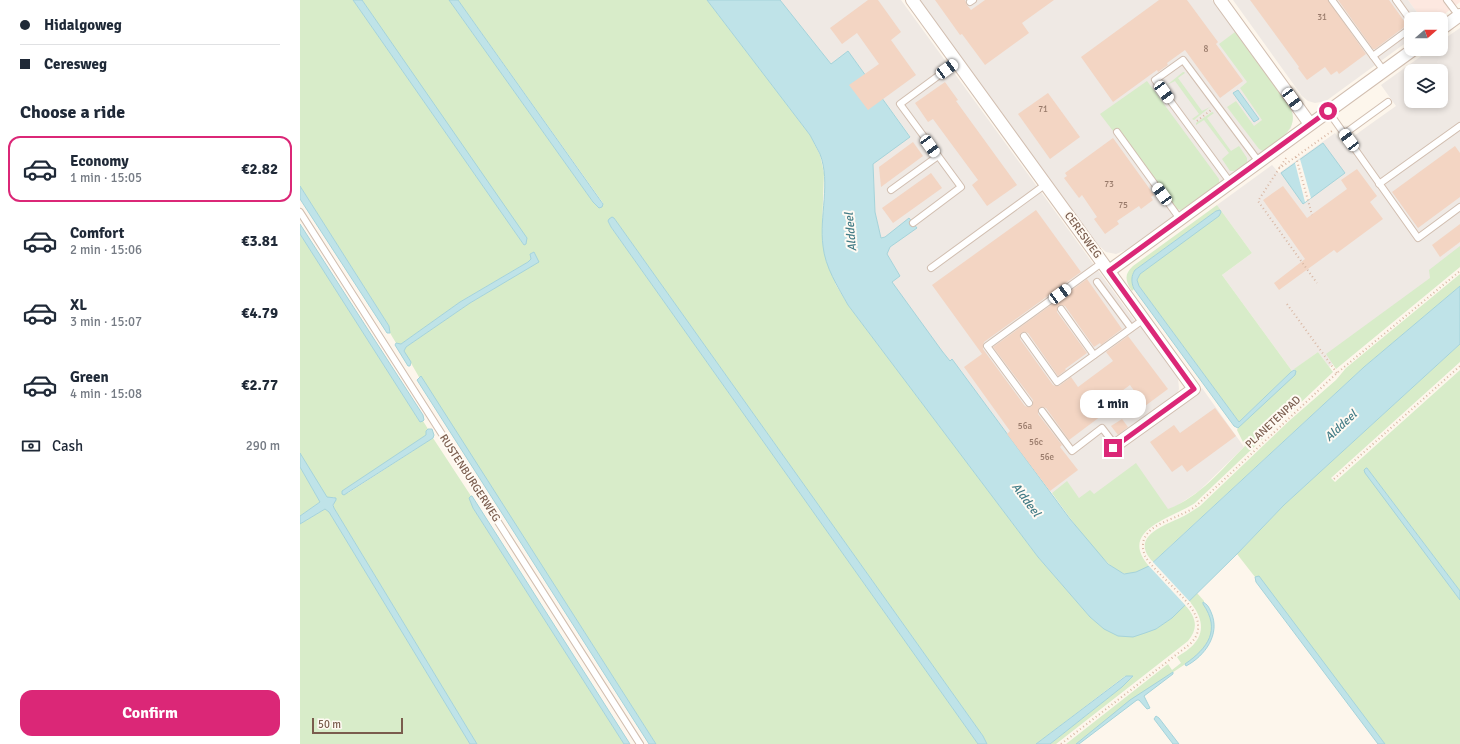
<!DOCTYPE html>
<html lang="en">
<head>
<meta charset="utf-8">
<style>
	:root { --surface:#fff; --page:#f2f2f3; --text:#1f2937; --muted:#747a83; --line:#e0e1e3; --accent:#db2777 }
	body { margin:0; font-family:Signika,sans-serif; background:var(--page); color:var(--text); height:100vh; display:flex; flex-direction:column; font-size:15px; white-space:nowrap }
	* { box-sizing:border-box; margin:0 }
	p { font-size:13px; color:var(--muted) }
	.icon { flex:none; width:22px; height:22px; fill:none; stroke:currentColor; stroke-width:2; stroke-linecap:round; stroke-linejoin:round }
	.map { position:relative; flex:1; overflow:hidden }
	.details { display:flex; flex-direction:column; background:var(--surface); width:300px }
	.details>* { flex:none }
	.guide { display:grid; align-content:center; height:88px; padding:0 20px; background:var(--surface) }
	.needle { width:26px; rotate:70deg }
	.fabs { position:absolute; left:1104px; top:12px; display:grid; gap:8px }
	.fabs a { display:grid; place-items:center; width:44px; height:44px; border-radius:8px; background:var(--surface); box-shadow:0 2px 6px #0003; font-size:20px }
	.scale { position:absolute; left:12px; bottom:10px; width:91px; box-sizing:border-box; padding-left:4px; border:2px solid #7a5c4d; border-top:0; font-size:11px; line-height:14px; white-space:nowrap; color:#7a5c4d; -webkit-text-stroke:3px #fffaf3; paint-order:stroke }
	.end { position:absolute; width:18px; height:18px; margin:-9px; border:5px solid #db2777; background:#fff; box-shadow:0 0 0 2px #fff }
	.from { border-radius:50% }
	.bubble { position:absolute; height:28px; border-radius:12px; background:var(--surface); box-shadow:0 2px 6px #0003; font-size:13px; font-weight:800; line-height:28px; text-align:center }
	.car { position:absolute; width:12px; height:24px; margin:-12px -6px; border-radius:5px; box-shadow:0 0 3px 1px #0007; background:linear-gradient(#fff 24%,#345 0 40%,#fff 0 76%,#345 0 86%,#fff 0) }
	.guide b { display:flex; align-items:center; gap:14px; height:38px; font-size:15px }
	.guide b+b { border-top:1px solid var(--line) }
	.guide i { width:10px; height:10px; background:var(--text) }
	ul { padding:0; list-style:none }
	li { display:flex; align-items:center; gap:12px; height:66px; margin:0 8px 6px; padding:0 12px; border:2px solid transparent; border-radius:12px }
	li div { flex:1 }
	li b { display:block; font-size:15px }
	li em { font-style:normal; font-weight:800 }
	li.active { border-color:var(--accent) }
	li>.icon { width:36px; height:36px; stroke-width:1.5 }
	h2 { padding:0 20px; font-size:18px; line-height:48px }
	.pay { display:flex; align-items:center; gap:10px; height:44px; padding:0 20px; font-size:15px }
	.pay p { margin-inline-start:auto }
	.action { display:flex; gap:8px; margin-top:auto; padding:8px 20px }
	.action a { flex:1; height:46px; border-radius:12px; background:var(--accent); color:#fff; font-size:16px; font-weight:800; line-height:46px; text-align:center }
	main { display:flex; flex:1; min-height:0 }
	.map>svg:first-child { display:block }
	.commercial { fill:#fde8e0 }
	.industrial { fill:#efe9e4; fill-rule:evenodd }
	.green { fill:#d8ecc9 }
	.water { fill:#bfe3e8; stroke:#a5d3da }
	.pier { fill:#fdf6ec }
	.building { fill:#f3d5c3 }
	.lines { fill:none; stroke-linecap:round; stroke-linejoin:round }
	.service-casing { stroke:#d1beb0; stroke-width:8 }
	.minor-casing { stroke:#d1beb0; stroke-width:14 }
	.path { stroke:#d9b8a5; stroke-width:2; stroke-dasharray:1 3; stroke-linecap:butt }
	.service { stroke:#fff; stroke-width:6 }
	.minor { stroke:#fff; stroke-width:12 }
	.route { stroke:#db2777; stroke-width:5 }
	.labels { text-anchor:middle; dominant-baseline:central; stroke-width:4; stroke-linejoin:round; paint-order:stroke }
	.number-label { font-size:9px; fill:#987a6a }
	.street-label { font-size:11px; fill:#7a5c4d; stroke:#fffaf3 }
	.water-label { font-size:12px; font-style:italic; fill:#437c86; stroke:#fffaf3 }
</style>
</head>
<body>
<main>
<section class="details">
<div class="guide">
<b><i class="from"></i>Hidalgoweg</b>
<b><i></i>Ceresweg</b>
</div>
<h2>Choose a ride</h2>
<ul>
<li class="active"><svg class="icon" aria-label="car" viewBox="0 0 24 24"><path d="M5 17H2v-5l4-1 3-4h7l3 4 3 1v5h-3M9 17h6M6 11h13"/><circle cx="7" cy="17" r="2"/><circle cx="17" cy="17" r="2"/></svg><div><b>Economy</b><p>1 min · 15:05</p></div><em>€2.82</em></li>
<li><svg class="icon" aria-label="car" viewBox="0 0 24 24"><path d="M5 17H2v-5l4-1 3-4h7l3 4 3 1v5h-3M9 17h6M6 11h13"/><circle cx="7" cy="17" r="2"/><circle cx="17" cy="17" r="2"/></svg><div><b>Comfort</b><p>2 min · 15:06</p></div><em>€3.81</em></li>
<li><svg class="icon" aria-label="car" viewBox="0 0 24 24"><path d="M5 17H2v-5l4-1 3-4h7l3 4 3 1v5h-3M9 17h6M6 11h13"/><circle cx="7" cy="17" r="2"/><circle cx="17" cy="17" r="2"/></svg><div><b>XL</b><p>3 min · 15:07</p></div><em>€4.79</em></li>
<li><svg class="icon" aria-label="car" viewBox="0 0 24 24"><path d="M5 17H2v-5l4-1 3-4h7l3 4 3 1v5h-3M9 17h6M6 11h13"/><circle cx="7" cy="17" r="2"/><circle cx="17" cy="17" r="2"/></svg><div><b>Green</b><p>4 min · 15:08</p></div><em>€2.77</em></li>
</ul>
<div class="pay"><svg class="icon" aria-label="cash" viewBox="0 0 24 24"><path d="M3 7h18v10H3z"/><circle cx="12" cy="12" r="2"/></svg>Cash<p>290 m</p></div>
<div class="action"><a>Confirm</a></div>
</section>
<div class="map">
<svg width="1160" height="744" viewBox="0 0 1160 744">
	<rect width="100%" height="100%" fill="#fdf6ec"/>
	<polygon class="commercial" points="1108,0 1160,0 1160,2 1138,19 1122,19"/>
	<g class="industrial">
		<polygon points="480,0 601,0 840,328 842,327 878,377 879,389 876,396 807,445 812,453 902,388 944,447 899,491 878,505 861,513 752,493 750,491 652,359 650,361 642,351 592,282 600,276 587,254 590,247 616,228 581,238 575,212 573,163 610,136 548,51 531,64"/>
		<polygon points="619,0 912,0 990,107 993,114 992,123 991,128 985,135 826,250 816,254 806,252 796,243"/>
		<polygon points="933,0 1108,0 1122,19 1111,19 1111,39 1026,101 1015,103 1008,101 1002,96"/>
		<path d="M1160 28V259L1029 367 1018 352 992 371 922 275 952 253 917 205 972 165 979 173 1035 133 1043 144 1072 123 1096 106 1081 85 1131 49H1141V41ZM1111 71H1141V101H1111Z"/>
	</g>
	<g class="green">
		<path d="M0 0H53L224 245 226 238 62 0H149L293 202 299 208 303 205V203L158 0H407L510 135 520 155 524 173 522 226 523 247 536 285 548 305 738 557 790 617 804 629H856L872 618 885 605C896 617 899 628 888 641L756 744H750L822 687 828 677 825 676 736 744H687L683 736 314 218 312 217 308 221 311 227 678 744H356L121 377H119L104 351 106 347 170 303 238 262 234 252 230 254 231 259 228 262 160 302 101 344 96 343 90 333 89 326 0 186Z"/>
		<path d="M935 32 990 107C1001 129 978 140 963 151L959 149 927 107 936 101 954 126 962 120 940 88 947 82 919 44Z"/>
		<polygon points="884,72 885,73 878,78 902,111 910,107 894,120 892,119 899,114 875,81 867,85 883,72"/>
		<polygon points="847,81 919,179 919,183 881,210 877,209 818,128 813,131 800,114"/>
		<polygon points="912,112 914,113 907,118 931,151 939,146 947,158 947,163 934,171 930,171 922,159 929,153 904,120 896,125 896,123"/>
		<path d="M917 205 952 253 922 275 992 371 939 422 839 286 837 281 840 274 920 210 916 211 835 270C831 276 831 282 834 289L832 291C825 281 824 274 833 266Z"/>
		<polygon points="0,234 120,422 123,421 128,429 126,431 126,435 122,438 42,491 42,492 48,493 133,438 171,496 169,498 173,508 324,744 177,744 34,508 34,497 27,498 0,453"/>
		<polygon points="1160,246 1160,267 1036,369 1026,354 1130,278 1129,270"/>
		<path d="M1160 274V286L1064 367 853 562C828 536 866 525 884 516 890 513 895 509 900 506L989 421 1036 380 1046 368Z"/>
		<polygon points="1160,344 1160,362 1031,478 1035,482 1160,370 1160,591 1067,468 1064,470 1160,600 1160,744 1085,744 959,577 955,577 937,554 984,505"/>
		<path d="M1018 352 1033 372 895 503C873 518 817 530 849 566 843 571 830 576 823 573 803 567 765 511 752 493L767 481 779 498 790 490 794 494 836 463 868 509C899 498 923 468 945 446L937 430 938 428 996 371 994 369Z"/>
		<polygon points="0,467 20,502 0,516"/>
		<polygon points="25,509 29,512 170,744 0,744 0,524"/>
		<path d="M897 593 904 601C903 606 908 610 910 615 915 630 909 644 899 655L831 700 776 744H766L868 664 872 670 881 663 877 657C883 653 890 649 894 644 907 630 900 613 889 601Z"/>
	</g>
	<g class="water">
		<polygon points="53,0 62,0 227,238 226,244 224,245"/>
		<polygon points="149,0 158,0 303,204 302,207 299,208 293,202"/>
		<path d="M407 0H480L531 64 548 51 610 137 573 164 575 212 581 238 585 237 609 218 617 228 590 247 587 254 600 276 592 282 642 351 650 361 652 359 770 519 808 564 824 574 836 572 849 566 1064 367 1160 286V344L984 505 937 554 872 618 856 629 845 633 833 637 818 636 804 629 790 617 738 557 548 305C538 287 525 267 523 246 519 216 531 183 520 154 517 148 513 141 510 135Z"/>
		<polygon points="938,90 959,119 954,122 933,93"/>
		<polygon points="1023,143 1045,173 1003,204 981,173"/>
		<polygon points="0,186 89,326 90,333 87,333 0,199"/>
		<path d="M920 210 921 212 919 216 840 274 837 280 839 286 939 422 991 372 994 370 996 371 995 375 938 428 934 426 834 289C831 282 831 276 835 270L916 211Z"/>
		<polygon points="312,217 314,218 683,736 687,744 678,744 311,227 308,221 309,219"/>
		<polygon points="0,224 123,415 124,420 123,421 120,422 0,234"/>
		<polygon points="234,252 239,262 170,303 106,347 104,351 111,362 110,366 108,366 95,345 96,343 101,344 160,302 228,262 231,259 230,254"/>
		<polygon points="121,376 356,744 349,744 117,380"/>
		<polygon points="128,429 132,429 134,435 133,438 47,493 44,495 42,494 42,491 126,435 126,431"/>
		<polygon points="0,453 27,497 36,498 36,500 33,505 34,508 177,744 170,744 29,512 25,509 0,524 0,516 20,502 0,467"/>
		<polygon points="1066,468 1067,468 1160,591 1160,600 1065,473 1064,470"/>
		<polygon points="171,496 172,496 330,744 324,744 173,508 169,498"/>
		<polygon points="959,576 1085,744 1078,744 956,582 955,577"/>
		<path d="M903 602C907 604 909 607 911 612 921 634 905 656 886 666L885 664C908 648 921 630 903 604Z"/>
		<polygon points="873,672 873,674 844,696 850,708 847,709 839,700 837,700 779,744 776,744 830,700"/>
		<polygon points="826,676 833,676 822,687 750,744 736,744"/>
		<polygon points="856,716 859,718 879,744 873,744 854,719"/>
	</g>
	<g class="pier">
		<polygon points="1000,159 1011,198 1005,202 995,163"/>
		<polygon points="852,561 891,603 887,607 848,565"/>
	</g>
	<g class="building">
		<polygon points="568,0 578,0 601,32 591,40 616,75 568,110 549,85 579,64 557,33 542,44 530,28"/>
		<polygon points="635,0 665,0 667,5 671,10 685,0 754,0 722,23 729,33 685,65 662,34 660,35"/>
		<polygon points="859,0 887,0 918,42 916,44 943,81 920,98 885,50 867,63 868,65 858,72 857,70 813,102 781,57"/>
		<polygon points="950,0 1028,0 1066,54 1039,74 1037,71 1031,75 1025,67 1007,80 998,68 999,67"/>
		<polygon points="1038,0 1089,0 1107,25 1075,49 1073,49"/>
		<polygon points="645,82 658,100 656,101 717,185 687,206 672,185 678,180 633,119 628,122 615,103"/>
		<polygon points="748,93 780,137 750,159 718,114"/>
		<polygon points="813,138 854,195 851,197 853,200 841,209 839,206 817,221 819,224 805,234 794,219 797,217 782,195 779,198 764,178 767,176 765,173"/>
		<polygon points="613,142 623,156 581,187 579,167"/>
		<polygon points="1155,146 1160,153 1160,197 1118,228 1092,192"/>
		<polygon points="1057,169 1077,196 1070,202 1083,219 1037,253 1034,250 979,290 974,283 1005,259 963,200 983,186 1007,218 1047,189 1041,180"/>
		<polygon points="631,173 642,188 593,223 582,208"/>
		<polygon points="736,210 781,272 684,342 683,346 683,349 725,406 728,407 731,407 733,404 733,400 693,347 787,279 822,329 801,345 800,343 794,347 765,306 761,305 758,306 757,309 757,312 787,353 765,369 766,370 758,376 728,333 724,332 721,333 720,336 720,339 753,385 756,386 759,386 771,377 778,387 813,361 806,352 828,336 868,389 845,406 830,385 796,410 801,416 769,440 746,408 742,407 739,408 738,411 738,414 762,445 760,447 778,470 750,491 707,434 710,431 664,367 682,354 632,285"/>
		<polygon points="1160,224 1160,242 1140,257 1132,245"/>
		<polygon points="915,408 936,436 887,472 882,465 872,472 850,442 874,425 880,433"/>
		<polygon points="822,419 828,427 818,435 811,426"/>
	</g>
	<g class="lines">
		<defs>
			<g id="service">
				<polyline points="1032,0 1084,71"/>
				<polyline points="1096,0 1111,21"/>
				<polyline points="1147,0 1159,16"/>
				<polyline points="670,2 673,0"/>
				<polyline points="1073,56 1111,28"/>
				<polyline points="1028,111 1118,238 1160,207"/>
				<polyline points="817,132 880,219"/>
				<polyline points="1044,134 1088,102"/>
				<polyline points="930,182 855,80 883,60 959,162"/>
				<polyline points="1079,184 1160,126"/>
				<polyline points="591,190 638,156"/>
				<polyline points="0,212 340,744"/>
				<polyline points="613,223 661,187 600,104 657,62"/>
				<polyline points="631,268 746,184"/>
				<polyline points="797,282 831,328"/>
				<polyline points="761,309 794,355"/>
				<polyline points="724,336 757,382 844,319"/>
				<polyline points="729,403 687,346 803,262"/>
				<polyline points="742,411 772,451 802,428 815,445"/>
			</g>
			<g id="minor">
				<polyline points="612,0 894,389 813,447"/>
				<polyline points="920,0 1010,124"/>
				<polyline points="1141,29 1160,15"/>
				<polyline points="809,271 1114,49"/>
			</g>
		</defs>
		<use href="#service" class="service-casing"/>
		<use href="#minor" class="minor-casing"/>
		<g class="path">
			<polyline points="897,121 911,110"/>
			<polyline points="996,157 1012,215"/>
			<polyline points="986,158 958,201 1017,283"/>
			<polyline points="979,167 980,168 1032,131"/>
			<polyline points="987,304 1037,373"/>
			<polyline points="1034,479 1160,366"/>
			<path d="M761 744 890 644C895 639 899 633 898 625 898 604 856 575 845 556 835 529 864 523 882 514 887 512 892 509 896 506L1037 373 1160 271"/>
		</g>
		<use href="#service" class="service"/>
		<use href="#minor" class="minor"/>
	</g>
	<g class="lines">
		<polyline class="route" points="813,448 894,389 809,271 1028,111"/>
	</g>
	<g class="labels">
		<g class="number-label">
			<text x="1022" y="17">31</text>
			<text x="906" y="49">8</text>
			<text x="743" y="109">71</text>
			<text x="809" y="184">73</text>
			<text x="823" y="205">75</text>
			<text x="725" y="426">56a</text>
			<text x="736" y="442">56c</text>
			<text x="747" y="457">56e</text>
		</g>
		<g class="street-label">
			<text transform="translate(783 235) rotate(54)">CERESWEG</text>
			<text transform="translate(973 422) rotate(-43)">PLANETENPAD</text>
			<text transform="translate(170 478) rotate(57)">RUSTENBURGERWEG</text>
		</g>
		<g class="water-label">
			<text transform="translate(551 232) rotate(-95)">Alddeel</text>
			<text transform="translate(1041 426) rotate(-43)">Alddeel</text>
			<text transform="translate(726 500) rotate(53)">Alddeel</text>
		</g>
	</g>
</svg>
<div class="fabs">
<a><svg class="needle" viewBox="-14 -14 28 28"><path d="M0-13l5 13h-10z" fill="#e53935"/><path d="M0 13l5-13h-10z" fill="#747a83"/></svg></a>
<a><svg class="icon" aria-label="layers" viewBox="0 0 24 24"><path d="M12 4l9 5-9 5-9-5zM3 14l9 5 9-5"/></svg></a>
</div>
<div class="scale">50 m</div>
<i class="end from" style="left:1028px;top:111px"></i>
<i class="end" style="left:813px;top:448px"></i>
<div class="bubble" style="left:780px;top:390px;width:66px">1 min</div>
<i class="car" style="left:647px;top:69px;rotate:54deg"></i>
<i class="car" style="left:864px;top:92px;rotate:144deg"></i>
<i class="car" style="left:992px;top:99px;rotate:144deg"></i>
<i class="car" style="left:1049px;top:140px;rotate:323deg"></i>
<i class="car" style="left:630px;top:146px;rotate:144deg"></i>
<i class="car" style="left:862px;top:194px;rotate:324deg"></i>
<i class="car" style="left:760px;top:294px;rotate:54deg"></i>
</div>
</main>
</body>
</html>
